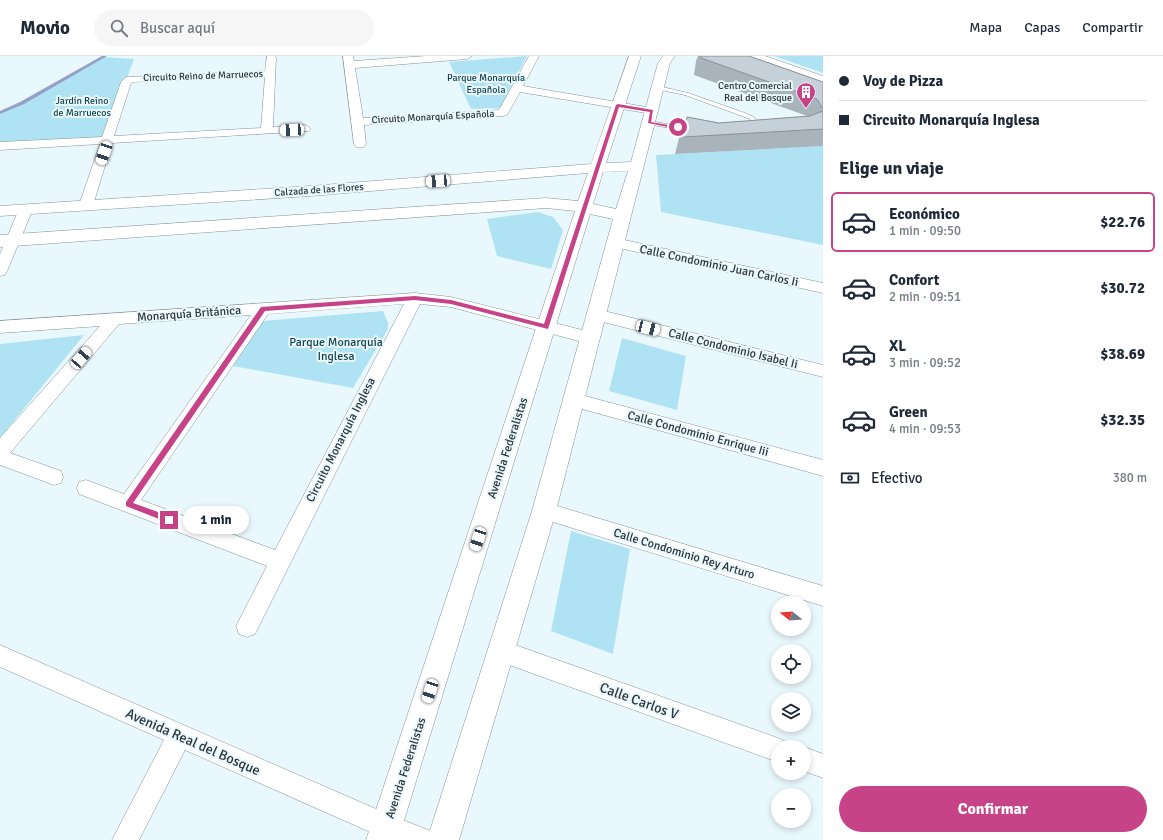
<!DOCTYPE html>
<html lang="es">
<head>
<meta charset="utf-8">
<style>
	:root { --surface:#fff; --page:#f6f6f7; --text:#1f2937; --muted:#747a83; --line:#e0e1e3; --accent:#c74388 }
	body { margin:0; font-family:Signika,sans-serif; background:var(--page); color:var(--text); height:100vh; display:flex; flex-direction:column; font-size:15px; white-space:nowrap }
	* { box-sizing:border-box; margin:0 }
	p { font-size:13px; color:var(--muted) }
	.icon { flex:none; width:22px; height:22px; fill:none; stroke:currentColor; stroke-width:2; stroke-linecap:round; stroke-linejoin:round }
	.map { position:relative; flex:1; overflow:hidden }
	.side { display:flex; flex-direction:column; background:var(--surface); width:340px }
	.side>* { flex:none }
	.guide { display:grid; align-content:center; height:88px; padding:0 16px; background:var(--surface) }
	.needle { width:26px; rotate:287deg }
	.fabs { position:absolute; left:771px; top:540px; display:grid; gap:8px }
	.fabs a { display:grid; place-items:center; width:40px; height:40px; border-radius:50%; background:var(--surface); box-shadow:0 2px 6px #0003; font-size:20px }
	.end { position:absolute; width:18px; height:18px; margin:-9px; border:5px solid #c74388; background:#fff; box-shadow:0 0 0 2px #fff }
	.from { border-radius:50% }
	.bubble { position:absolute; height:28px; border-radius:14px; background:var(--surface); box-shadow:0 2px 6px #0003; font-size:13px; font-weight:700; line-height:28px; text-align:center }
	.car { position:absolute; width:12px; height:24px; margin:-12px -6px; border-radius:5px; box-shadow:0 0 3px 1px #0007; background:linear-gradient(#fff 24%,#345 0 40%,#fff 0 76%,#345 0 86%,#fff 0) }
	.guide b { display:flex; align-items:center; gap:14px; height:38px; font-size:15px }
	.guide b+b { border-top:1px solid var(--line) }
	.guide i { width:10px; height:10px; background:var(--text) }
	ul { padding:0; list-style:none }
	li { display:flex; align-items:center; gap:12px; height:60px; margin:0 8px 6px; padding:0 8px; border:2px solid transparent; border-radius:6px }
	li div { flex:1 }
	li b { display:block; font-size:15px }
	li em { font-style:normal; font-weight:700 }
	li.active { border-color:var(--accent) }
	li>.icon { width:36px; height:36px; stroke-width:1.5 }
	h2 { padding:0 16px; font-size:18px; line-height:48px }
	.pay { display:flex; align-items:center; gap:10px; height:44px; padding:0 16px; font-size:15px }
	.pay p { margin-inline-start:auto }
	.primary-button { display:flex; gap:8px; margin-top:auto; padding:8px 16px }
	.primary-button a { flex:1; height:46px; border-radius:24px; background:var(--accent); color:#fff; font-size:16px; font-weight:700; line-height:46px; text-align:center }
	header { display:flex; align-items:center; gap:24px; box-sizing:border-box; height:56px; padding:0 20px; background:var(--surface); border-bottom:1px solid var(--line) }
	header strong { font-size:19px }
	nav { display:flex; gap:22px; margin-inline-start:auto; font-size:14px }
	.search { width:280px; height:36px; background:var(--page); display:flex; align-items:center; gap:10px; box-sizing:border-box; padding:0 14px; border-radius:22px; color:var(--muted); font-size:15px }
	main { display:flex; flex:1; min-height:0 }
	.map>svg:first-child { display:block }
	.green { fill:#afe3f3 }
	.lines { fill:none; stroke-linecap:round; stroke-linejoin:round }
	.stream { fill:#94a0c6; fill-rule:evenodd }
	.lane-casing { stroke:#849296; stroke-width:1 }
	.street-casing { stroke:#849296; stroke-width:1 }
	.secondary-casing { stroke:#849296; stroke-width:1 }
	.lane { fill:#fff; fill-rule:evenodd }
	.street { fill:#fff; fill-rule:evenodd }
	.secondary { fill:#fff; fill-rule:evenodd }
	.wall { fill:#a9b3bb }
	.building { fill:#c5d0d9; stroke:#8a9298 }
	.route { fill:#c74388 }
	.labels { text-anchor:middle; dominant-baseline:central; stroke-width:4; stroke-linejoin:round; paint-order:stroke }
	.far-street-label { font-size:10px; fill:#2e3436; stroke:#e9f8fd }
	.far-park-label { font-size:10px; fill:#113f4b; stroke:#e9f8fd }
	.far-poi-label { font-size:10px; fill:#2e3436; stroke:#e9f8fd; text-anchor:end }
	.street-label { font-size:12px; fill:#2e3436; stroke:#e9f8fd }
	.park-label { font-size:12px; fill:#113f4b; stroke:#e9f8fd }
	.near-street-label { font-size:14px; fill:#2e3436; stroke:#e9f8fd }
</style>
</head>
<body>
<header>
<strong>Movio</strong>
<div class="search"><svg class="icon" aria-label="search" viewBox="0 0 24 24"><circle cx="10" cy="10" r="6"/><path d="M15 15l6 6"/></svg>Buscar aquí</div>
<nav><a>Mapa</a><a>Capas</a><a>Compartir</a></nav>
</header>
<main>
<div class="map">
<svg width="823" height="784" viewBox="0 0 823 784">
	<rect width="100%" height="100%" fill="#e9f8fd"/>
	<g class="green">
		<polygon points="527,0 500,52 471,53 449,6"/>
		<polygon points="774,0 823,0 823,17"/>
		<polygon points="103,1 134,3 105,82 0,89 0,57 22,47"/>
		<polygon points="823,90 823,189 661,156 656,99"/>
		<polygon points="538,156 553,161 563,174 551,213 497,200 487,163"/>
		<polygon points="383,255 388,267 388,273 353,332 233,310 263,265"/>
		<polygon points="84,279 0,382 0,288"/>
		<polygon points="622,282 686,300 677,354 609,335"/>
		<polygon points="571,475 630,493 613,598 551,575"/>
	</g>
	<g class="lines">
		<polygon class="stream" points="102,0 107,0 24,48 0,58 0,55 20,46"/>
		<defs>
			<g id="lane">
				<polygon points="658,30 688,37 745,57 754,61 759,67 758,71 754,74 750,74 749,73 753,67 750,63 685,39 656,33 656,31"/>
				<polygon points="649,65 693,72 696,74 693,76 647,68 647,66"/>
			</g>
			<g id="street">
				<path d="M267 0H275L276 2 273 71 305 69 309 71 311 73 309 75 112 87 93 149 91 152 86 153 81 152 79 149 100 88 0 94V86L102 81 121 26 126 21 265 15ZM265 21 261 72 114 80 131 27 133 26Z"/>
				<polygon points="343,0 353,0 354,5 426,0 472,0 467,3 355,12 363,62 499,54 529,0 539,0 523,30 652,52 656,53 658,55 656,57 652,58 520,36 507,59 503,60 364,69 366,88 364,91 356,91 354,88"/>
				<polygon points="26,149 31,150 33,153 7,215 5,219 0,220 0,198 19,153 21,150"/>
				<polygon points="615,182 823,227 823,237 610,190 608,187 610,184"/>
				<path d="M415 237 451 241 590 276 596 278 598 282 596 286 590 288 451 251 420 248 255 578 247 581 239 578 236 570 267 510 79 438 77 432 79 426 86 424 124 438 251 259 119 268 10 397 61 415 63 421 61 427 54 429 0 409V382L100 270 0 277V265ZM404 248 275 494 141 444 268 258Z"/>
				<polygon points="596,253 823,309 823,321 591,263 588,259 591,255"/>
				<polygon points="574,337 823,404 823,420 568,349 565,344 568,339"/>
				<polygon points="544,446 823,530 823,550 537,461 534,455 537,449"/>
				<polygon points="501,584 778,682 786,686 789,691 778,691 778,706 501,606 493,603 490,595 493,587"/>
				<polygon points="0,589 390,759 431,775 435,784 388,784 185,694 139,784 112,784 164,684 0,611"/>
				<polygon points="804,691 823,698 823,722 804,715"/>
			</g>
			<g id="secondary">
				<path d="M629 0H641L606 107 631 106 658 7 663 0H675L670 7 556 455 459 784H427L532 455 613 163 590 158 398 784H366L575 155 546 152 0 191V179L546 142 578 145 588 117 310 140 0 160V150L310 130 591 108ZM628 115 616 153 593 148 603 116Z"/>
				<polygon points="747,0 765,0 823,20 823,28 749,3"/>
			</g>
		</defs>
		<use href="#lane" class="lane-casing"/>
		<use href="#street" class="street-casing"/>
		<use href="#secondary" class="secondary-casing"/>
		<use href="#lane" class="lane"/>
		<use href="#street" class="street"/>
		<use href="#secondary" class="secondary"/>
	</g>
	<polygon class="wall" points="698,0 749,0 823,26 823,90 675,98 680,78 687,61 719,67 807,60 694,19 696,5"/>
	<g class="building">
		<polygon points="701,0 749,0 823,26 823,53 817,43 701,2"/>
		<polygon points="823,55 823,73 683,81 687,61 719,67 810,60"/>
	</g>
	<polygon class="route" points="618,48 653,54 651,66 680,71 678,73 648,67 650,56 619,51 548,273 451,248 415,244 265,255 133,447 172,461 172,466 169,467 126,450 126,446 261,251 415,240 451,244 544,268 616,49"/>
	<defs>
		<symbol id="building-pin" viewBox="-11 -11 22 30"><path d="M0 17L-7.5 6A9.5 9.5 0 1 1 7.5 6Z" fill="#c74388" stroke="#e9f8fd"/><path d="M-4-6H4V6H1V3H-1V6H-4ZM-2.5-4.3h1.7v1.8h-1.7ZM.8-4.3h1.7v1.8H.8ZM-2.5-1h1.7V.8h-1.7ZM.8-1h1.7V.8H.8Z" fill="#fff"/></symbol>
	</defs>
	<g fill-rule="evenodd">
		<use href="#building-pin" x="795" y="25" width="22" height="30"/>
	</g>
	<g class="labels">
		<g class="far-street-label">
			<text transform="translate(203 20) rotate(-2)">Circuito Reino de Marruecos</text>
			<text transform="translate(433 61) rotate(-3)">Circuito Monarquía Española</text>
			<text transform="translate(319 134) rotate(-4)">Calzada de las Flores</text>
		</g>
		<g class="far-park-label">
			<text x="486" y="22">Parque Monarquía<tspan x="486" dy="12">Española</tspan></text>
			<text x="82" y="45">Jardín Reino<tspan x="82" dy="12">de Marruecos</tspan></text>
		</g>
		<g class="far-poi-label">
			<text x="792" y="30">Centro Comercial<tspan x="792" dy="12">Real del Bosque</tspan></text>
		</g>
		<g class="street-label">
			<text transform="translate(719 210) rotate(12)">Calle Condominio Juan Carlos Ii</text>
			<text transform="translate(189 258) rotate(-4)">Monarquía Británica</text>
			<text transform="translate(733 293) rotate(14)">Calle Condominio Isabel Ii</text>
			<text transform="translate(698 378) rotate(15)">Calle Condominio Enrique Iii</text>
			<text transform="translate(341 384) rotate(-63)">Circuito Monarquía Inglesa</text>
			<text transform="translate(508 392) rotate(-72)">Avenida Federalistas</text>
			<text transform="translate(684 498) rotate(17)">Calle Condominio Rey Arturo</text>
			<text transform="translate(406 712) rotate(-72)">Avenida Federalistas</text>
		</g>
		<g class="park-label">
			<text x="336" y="286">Parque Monarquía<tspan x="336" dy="14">Inglesa</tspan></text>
		</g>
		<g class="near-street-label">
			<text transform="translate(639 645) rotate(20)">Calle Carlos V</text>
			<text transform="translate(193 686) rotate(24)">Avenida Real del Bosque</text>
		</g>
	</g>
</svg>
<div class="fabs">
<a><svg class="needle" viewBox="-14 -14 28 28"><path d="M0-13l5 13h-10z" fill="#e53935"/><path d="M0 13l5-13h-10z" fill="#747a83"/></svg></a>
<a><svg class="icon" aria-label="locate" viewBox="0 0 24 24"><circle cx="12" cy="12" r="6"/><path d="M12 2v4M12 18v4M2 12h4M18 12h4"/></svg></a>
<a><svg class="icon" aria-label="layers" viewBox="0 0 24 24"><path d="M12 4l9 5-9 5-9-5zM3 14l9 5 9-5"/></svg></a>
<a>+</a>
<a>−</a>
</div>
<i class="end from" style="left:678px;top:71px"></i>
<i class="end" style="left:169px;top:464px"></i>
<div class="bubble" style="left:183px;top:450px;width:66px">1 min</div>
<i class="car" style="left:292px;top:74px;rotate:267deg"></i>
<i class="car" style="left:104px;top:97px;rotate:199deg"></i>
<i class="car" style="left:438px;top:125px;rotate:266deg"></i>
<i class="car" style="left:648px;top:272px;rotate:104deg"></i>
<i class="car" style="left:81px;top:302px;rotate:41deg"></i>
<i class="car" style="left:478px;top:483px;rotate:198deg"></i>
<i class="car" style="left:430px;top:635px;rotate:198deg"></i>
</div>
<section class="side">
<div class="guide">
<b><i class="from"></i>Voy de Pizza</b>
<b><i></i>Circuito Monarquía Inglesa</b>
</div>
<h2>Elige un viaje</h2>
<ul>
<li class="active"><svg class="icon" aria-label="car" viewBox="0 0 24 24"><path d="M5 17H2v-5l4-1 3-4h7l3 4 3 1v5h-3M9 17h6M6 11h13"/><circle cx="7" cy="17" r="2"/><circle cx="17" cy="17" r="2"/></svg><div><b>Económico</b><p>1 min · 09:50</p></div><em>$22.76</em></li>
<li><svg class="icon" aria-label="car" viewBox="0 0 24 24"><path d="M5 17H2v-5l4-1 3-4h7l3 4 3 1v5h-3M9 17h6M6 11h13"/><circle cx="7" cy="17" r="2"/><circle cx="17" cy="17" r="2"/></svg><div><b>Confort</b><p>2 min · 09:51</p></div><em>$30.72</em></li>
<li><svg class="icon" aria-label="car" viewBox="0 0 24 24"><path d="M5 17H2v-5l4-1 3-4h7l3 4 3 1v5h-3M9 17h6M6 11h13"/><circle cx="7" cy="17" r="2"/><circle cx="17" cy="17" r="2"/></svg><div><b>XL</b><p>3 min · 09:52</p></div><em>$38.69</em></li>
<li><svg class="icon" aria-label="car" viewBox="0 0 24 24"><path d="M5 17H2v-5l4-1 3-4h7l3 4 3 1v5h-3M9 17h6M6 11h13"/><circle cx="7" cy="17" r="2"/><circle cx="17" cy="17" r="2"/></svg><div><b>Green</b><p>4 min · 09:53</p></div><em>$32.35</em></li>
</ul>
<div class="pay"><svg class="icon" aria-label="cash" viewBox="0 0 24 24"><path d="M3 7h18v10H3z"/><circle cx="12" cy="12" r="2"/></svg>Efectivo<p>380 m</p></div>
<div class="primary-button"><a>Confirmar</a></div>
</section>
</main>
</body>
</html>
